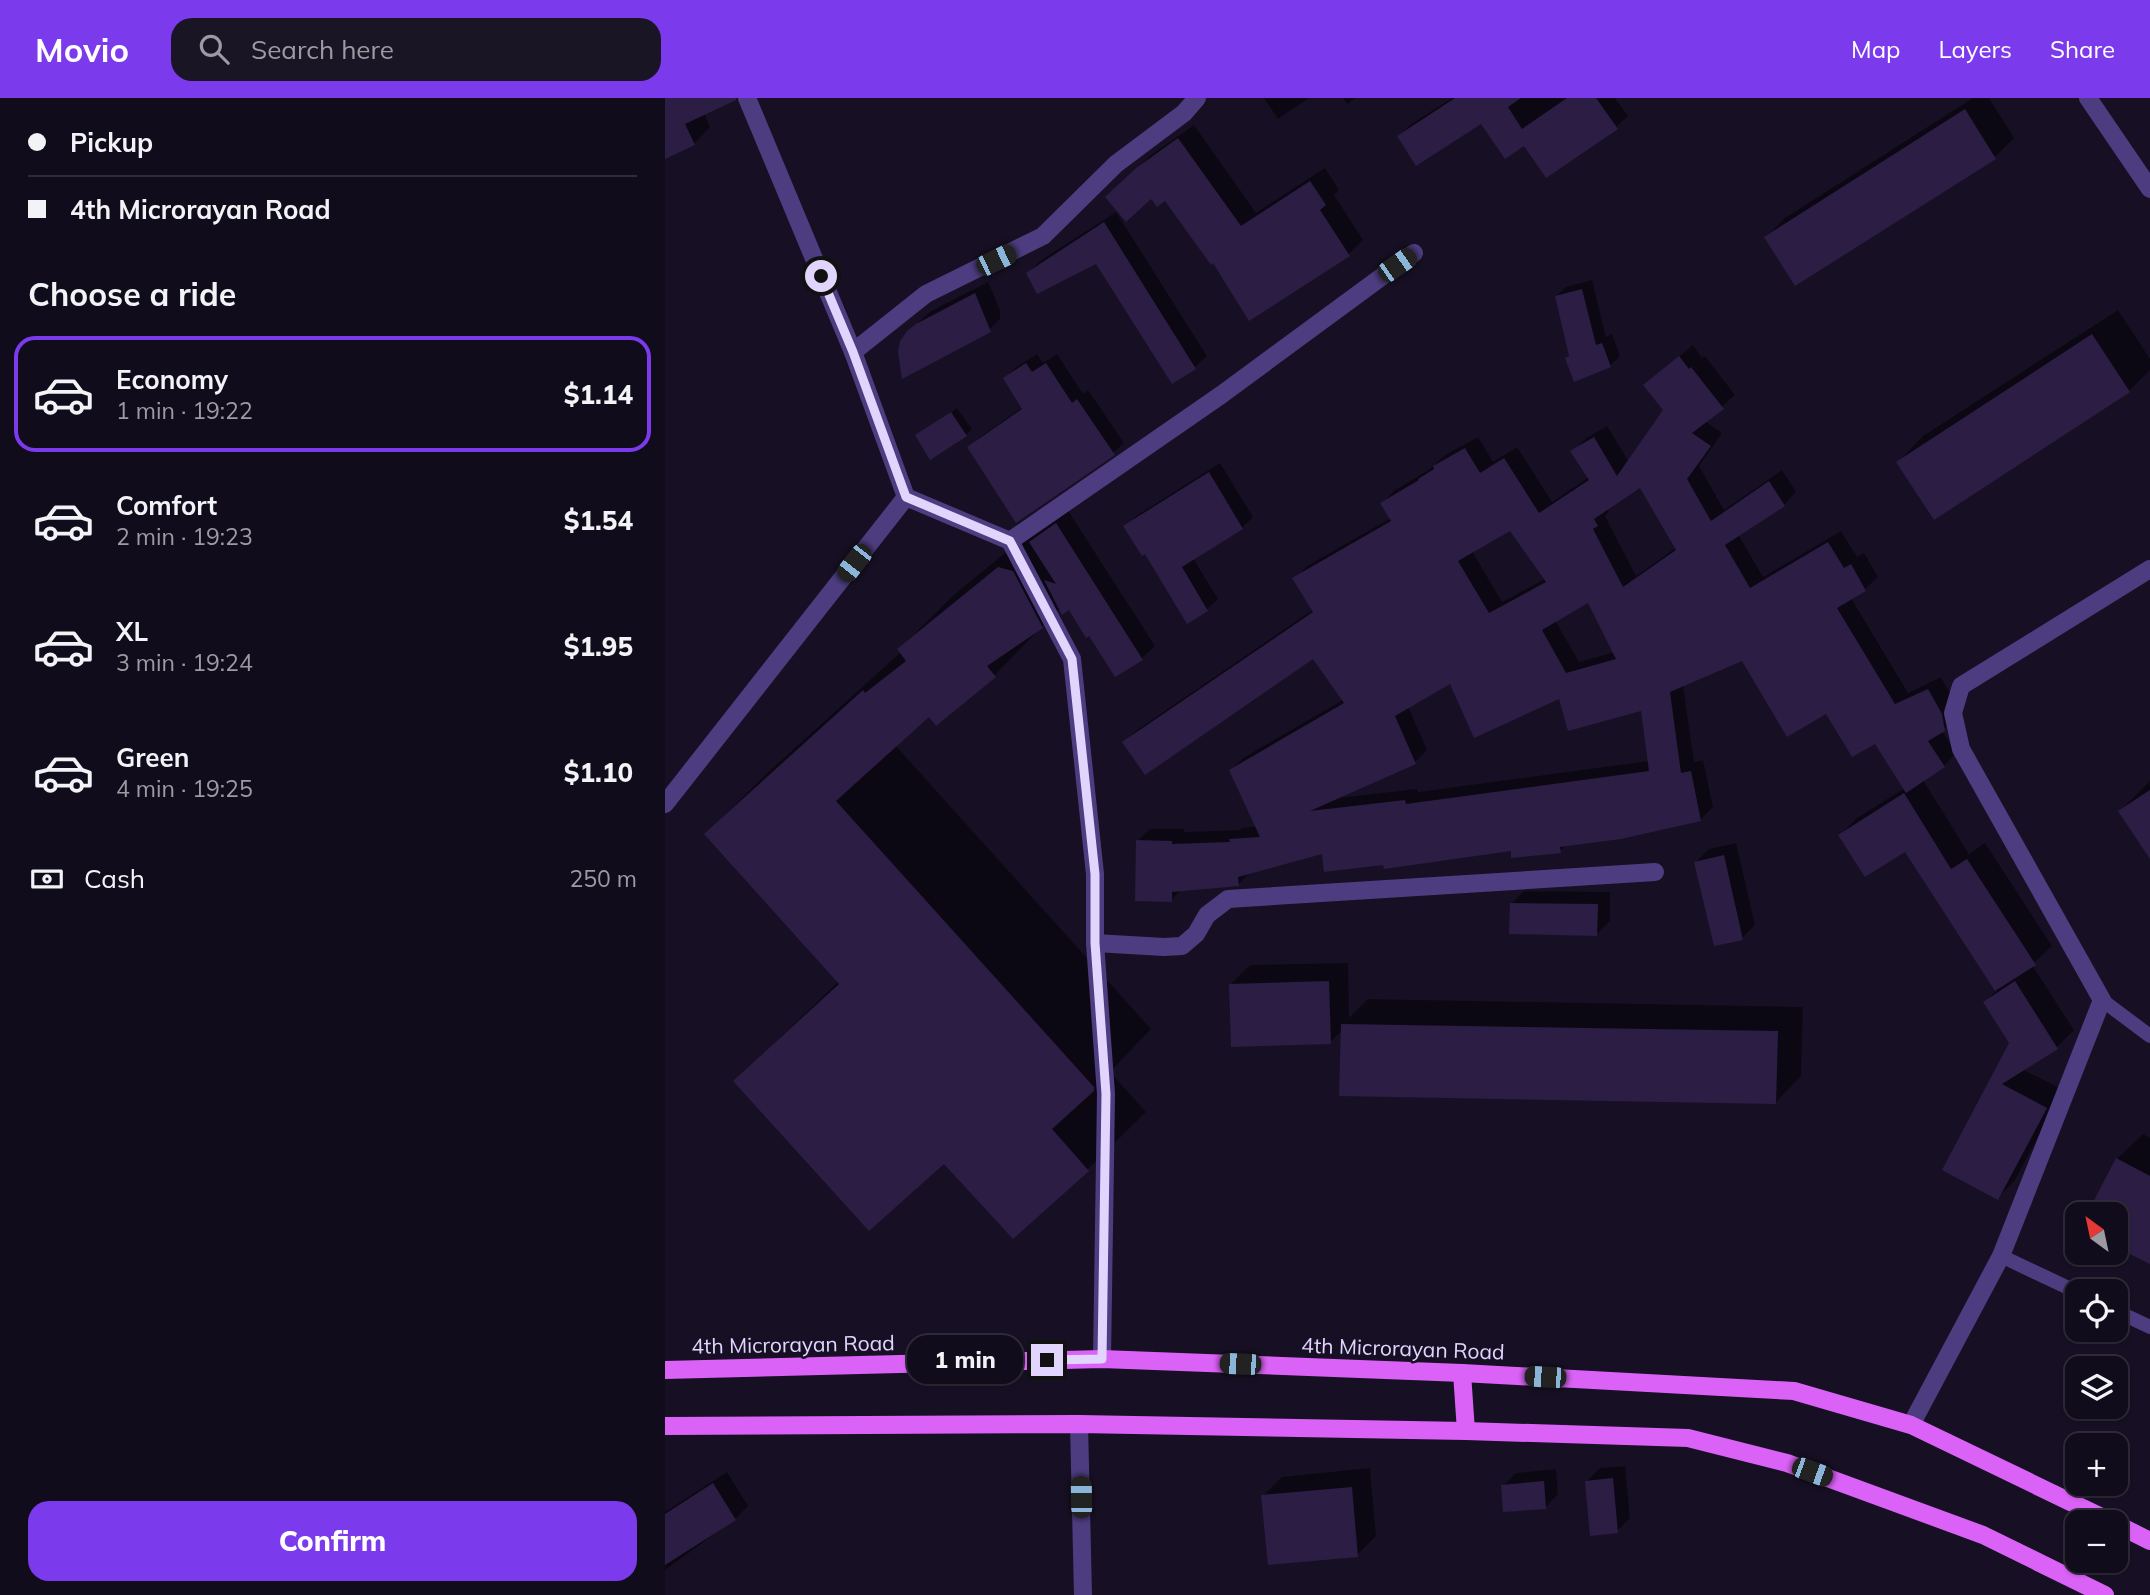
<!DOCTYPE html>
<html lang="en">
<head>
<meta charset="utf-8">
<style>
	:root { --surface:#110c1b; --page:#1a1524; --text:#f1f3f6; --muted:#9c9ba3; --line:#302c3a; --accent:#7c3aed }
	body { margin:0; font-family:Mulish,sans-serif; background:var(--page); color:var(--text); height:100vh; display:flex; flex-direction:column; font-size:26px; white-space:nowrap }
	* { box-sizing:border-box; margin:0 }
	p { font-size:23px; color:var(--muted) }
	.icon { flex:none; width:38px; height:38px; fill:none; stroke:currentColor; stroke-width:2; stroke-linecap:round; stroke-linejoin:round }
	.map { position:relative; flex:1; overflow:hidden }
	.side { display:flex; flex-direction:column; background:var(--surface); width:665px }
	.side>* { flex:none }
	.banner { display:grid; align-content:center; height:154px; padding:0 28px; background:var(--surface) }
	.needle { width:46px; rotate:327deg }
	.fabs { position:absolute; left:1400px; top:1104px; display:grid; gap:14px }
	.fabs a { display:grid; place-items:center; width:63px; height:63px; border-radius:14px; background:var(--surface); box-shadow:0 2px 5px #0004,0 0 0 2px var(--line); font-size:35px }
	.end { position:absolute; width:32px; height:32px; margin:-16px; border:9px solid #e1d5fd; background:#111; box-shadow:0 0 0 4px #111 }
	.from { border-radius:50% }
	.bubble { position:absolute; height:49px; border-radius:21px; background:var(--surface); box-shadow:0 2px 5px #0004,0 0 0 2px var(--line); font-size:23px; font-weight:800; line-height:49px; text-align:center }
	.car { position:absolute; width:21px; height:42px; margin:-21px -10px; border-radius:9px; box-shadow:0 0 5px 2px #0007; background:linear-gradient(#222 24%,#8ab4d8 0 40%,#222 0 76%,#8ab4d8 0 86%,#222 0) }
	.banner b { display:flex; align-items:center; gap:24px; height:66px; font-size:26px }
	.banner b+b { border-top:2px solid var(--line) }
	.banner i { width:18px; height:18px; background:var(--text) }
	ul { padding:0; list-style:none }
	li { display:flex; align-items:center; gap:21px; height:116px; margin:0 14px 10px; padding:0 14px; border:4px solid transparent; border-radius:21px }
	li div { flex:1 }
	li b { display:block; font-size:26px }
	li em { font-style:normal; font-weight:800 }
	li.current { border-color:var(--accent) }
	li>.icon { width:63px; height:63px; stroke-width:1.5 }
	h2 { padding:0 28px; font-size:32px; line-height:84px }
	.pay { display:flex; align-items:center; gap:18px; height:77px; padding:0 28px; font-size:26px }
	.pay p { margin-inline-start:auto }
	.action { display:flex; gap:14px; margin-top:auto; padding:14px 28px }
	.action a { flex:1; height:80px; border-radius:21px; background:var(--accent); color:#fff; font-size:28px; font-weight:800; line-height:80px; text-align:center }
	header { display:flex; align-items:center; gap:42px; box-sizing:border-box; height:98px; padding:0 35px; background:var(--accent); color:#fff }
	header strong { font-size:33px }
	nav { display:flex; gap:38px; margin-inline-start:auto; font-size:24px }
	.search { width:490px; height:63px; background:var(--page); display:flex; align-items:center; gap:18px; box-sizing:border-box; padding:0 24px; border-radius:21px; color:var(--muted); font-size:26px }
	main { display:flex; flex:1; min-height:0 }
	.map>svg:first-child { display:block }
	.shadow { fill:#0007; fill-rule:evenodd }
	.building { fill:#2c1d44; fill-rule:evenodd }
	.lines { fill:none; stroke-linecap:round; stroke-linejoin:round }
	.lane { stroke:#4d3d80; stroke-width:14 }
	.street { stroke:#4d3d80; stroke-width:18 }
	.primary { stroke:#db62f7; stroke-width:18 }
	.route { stroke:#e1d5fd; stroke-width:9 }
	.labels { text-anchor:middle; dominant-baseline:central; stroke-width:5; stroke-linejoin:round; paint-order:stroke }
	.street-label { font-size:21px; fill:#e1d5fd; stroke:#171024 }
</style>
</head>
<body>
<header>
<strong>Movio</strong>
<div class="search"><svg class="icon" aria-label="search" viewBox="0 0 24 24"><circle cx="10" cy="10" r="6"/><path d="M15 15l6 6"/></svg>Search here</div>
<nav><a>Map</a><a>Layers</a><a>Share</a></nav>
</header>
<main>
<section class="side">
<div class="banner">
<b><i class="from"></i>Pickup</b>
<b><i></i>4th Microrayan Road</b>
</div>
<h2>Choose a ride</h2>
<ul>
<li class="current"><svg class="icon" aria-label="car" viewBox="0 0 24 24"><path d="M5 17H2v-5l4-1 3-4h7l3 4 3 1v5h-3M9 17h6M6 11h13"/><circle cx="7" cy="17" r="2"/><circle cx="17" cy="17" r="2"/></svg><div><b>Economy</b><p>1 min · 19:22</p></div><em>$1.14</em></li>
<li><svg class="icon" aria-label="car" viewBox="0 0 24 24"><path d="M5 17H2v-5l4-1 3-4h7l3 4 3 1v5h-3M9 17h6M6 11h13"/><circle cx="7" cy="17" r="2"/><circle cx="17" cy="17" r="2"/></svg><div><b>Comfort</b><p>2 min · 19:23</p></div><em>$1.54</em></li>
<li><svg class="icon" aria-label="car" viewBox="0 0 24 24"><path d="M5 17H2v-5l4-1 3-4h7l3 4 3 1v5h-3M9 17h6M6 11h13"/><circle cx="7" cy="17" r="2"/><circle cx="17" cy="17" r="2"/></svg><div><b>XL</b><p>3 min · 19:24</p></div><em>$1.95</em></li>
<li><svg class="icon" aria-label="car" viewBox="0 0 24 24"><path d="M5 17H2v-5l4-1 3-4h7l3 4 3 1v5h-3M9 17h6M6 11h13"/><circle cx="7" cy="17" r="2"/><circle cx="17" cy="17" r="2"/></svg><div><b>Green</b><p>4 min · 19:25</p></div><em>$1.10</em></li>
</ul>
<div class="pay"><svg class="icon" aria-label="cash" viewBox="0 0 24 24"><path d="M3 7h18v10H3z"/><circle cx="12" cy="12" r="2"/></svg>Cash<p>250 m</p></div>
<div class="action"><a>Confirm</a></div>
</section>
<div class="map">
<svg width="1485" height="1497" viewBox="0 0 1485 1497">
	<rect width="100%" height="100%" fill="#171024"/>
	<g class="shadow">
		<polygon points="0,0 69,0 39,15 45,29 29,46 0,58"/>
		<polygon points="599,0 644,0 613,21"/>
		<polygon points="678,0 691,0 682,6"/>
		<polygon points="787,0 950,0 963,18 951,29 859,45 816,24 734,38 745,27"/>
		<polygon points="1308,0 1324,0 1349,40 1330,59 1131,186 1101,139 1120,120"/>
		<polygon points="529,27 591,115 660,70 674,92 669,97 698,142 684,156 548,163 500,101 486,98 457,85 486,57"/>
		<polygon points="451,114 542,258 530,269 507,284 431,164 363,175 375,163"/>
		<polygon points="927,182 941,239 947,236 955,258 945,268 902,260 906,256 891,198 901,189"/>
		<polygon points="323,184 335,212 335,221 322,234 243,234 266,213"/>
		<polygon points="1453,212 1485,261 1485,272 1464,293 1233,364 1258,338"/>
		<path d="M1028 247 1037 260 1040 258 1070 297 1040 323 1057 335 1034 368 1059 412 1117 372 1131 394 1119 407 1073 436 1098 479 1176 433 1192 459 1199 455 1213 479 1200 491 1186 500 1243 595 1276 579 1289 603 1292 619 1277 633 1291 655 1279 668 1258 682 1304 756 1320 745 1387 848 1367 867 1409 932 1392 949 1357 971 1398 992 1350 1082 1333 1100 1279 1071 1346 945 1320 904 1332 892 1241 752 1175 737 1192 720 1240 690 1210 643 1078 561 1018 587 1029 664 1038 662 1048 709 1036 721 902 746 895 753 848 751 720 765 659 753 586 773 573 787 516 792 506 802 472 743 485 731H519V734L575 732 578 730 592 728 566 672 578 660 678 602 648 558 460 645 472 632 649 511 630 481 642 468 726 420 717 405 730 392 762 373 782 356 813 339 828 364 852 349 887 404 924 379 908 354 920 341 942 328 964 364 1000 312 980 287ZM976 388 1012 449 971 478 940 418 944 414 942 410ZM845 430 880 481 837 504 807 453ZM923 503 950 554 914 564 890 522ZM785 584 977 611 984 663 753 694 752 691 672 700 750 664 762 652 743 608Z"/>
		<polygon points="372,256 378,265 392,256 418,296 423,292 459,345 448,355 304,349 315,339 358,309 340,281 350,270"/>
		<polygon points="292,310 307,331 301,337 252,338"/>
		<polygon points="555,365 588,419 577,430 528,460 553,501 542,511 522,524 480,454 460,429 471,418"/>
		<polygon points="393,412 404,414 490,548 477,560 450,577 405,509 395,510 330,577 271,625 264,616 230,647 486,931 445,974 481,1014 423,1071 348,1139 279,1063 70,983 174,883 41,736 99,678 236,554 234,551 292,494"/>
		<polygon points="1485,683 1485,758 1455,713"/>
		<polygon points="1071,745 1090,827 1077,840 1031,764 1044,751"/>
		<polygon points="859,793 945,794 945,823 932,836 846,806"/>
		<polygon points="683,865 684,920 703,901 1138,909 1136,978 1111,1004 678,932 665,944 566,886 585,867"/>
		<polygon points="1478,1036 1485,1040 1485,1164 1451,1147 1451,1116 1424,1116 1452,1061"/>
		<polygon points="960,1368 965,1420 952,1433 922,1383 935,1370"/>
		<polygon points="705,1370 711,1438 692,1457 598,1398 617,1379"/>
		<polygon points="891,1371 893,1396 881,1409 838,1388 851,1375"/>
		<polygon points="62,1374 83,1408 70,1421 0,1472 0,1414"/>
	</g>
	<g class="building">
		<polygon points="0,0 71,0 71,2 20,26 30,47 0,61"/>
		<polygon points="790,0 856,0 843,9 857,31 902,0 931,0 953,31 881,80 859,48 840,61 816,26 751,68 732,38"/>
		<polygon points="1300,11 1331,61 1130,188 1099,139"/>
		<polygon points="513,40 576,128 645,83 661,107 655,112 685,158 584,223 548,165 546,167 500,103 492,109 486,101 461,124 440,99 470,71"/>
		<polygon points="439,124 531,271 507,286 431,166 372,196 361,175"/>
		<polygon points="917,191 931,247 937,245 946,269 909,284 900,260 904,258 890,198"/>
		<polygon points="310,195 326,234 237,281 233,254 235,243 242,233 251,226"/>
		<polygon points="1427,236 1465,294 1269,422 1231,364"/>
		<path d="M1014 258 1024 271 1026 269 1059 311 1027 335 1046 348 1022 381 1046 423 1104 383 1120 408 1060 447 1085 490 1163 444 1179 470 1186 466 1201 493 1172 510 1230 606 1263 591 1277 616 1280 633 1263 643 1280 669 1241 695 1210 646 1187 659 1161 616 1122 639 1077 563 1005 594 1016 675 1026 673 1036 723 956 741 895 749 896 755 846 760V753L719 771 718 767 659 774 657 756 573 779 574 788 507 794V804L470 803 471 742 507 743V746L565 744 564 741 595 739 564 672 679 605 648 561 480 677 457 644 648 514 627 480 726 423 715 405 754 382 753 381 769 371 768 368 800 350 815 375 839 360 874 415 924 382 905 353 929 339 952 378 998 312 978 287ZM975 390 1011 452 958 489 928 431 933 428 929 421ZM845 433 881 484 824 515 793 463ZM923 505 951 561 901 575 877 532ZM785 586 809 640 894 601 903 633 976 613 984 673 741 706 740 702 645 713 751 666 730 618Z"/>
		<polygon points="361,265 367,274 381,265 407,305 412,301 450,357 351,425 302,349 357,311 338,280"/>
		<polygon points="286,314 302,338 265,362 250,337"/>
		<polygon points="544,374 578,431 517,469 543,513 522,526 480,456 477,458 458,428"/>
		<polygon points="391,425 478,562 450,579 424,538 421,540 404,512 397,517 379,482 391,486 364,444"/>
		<polygon points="333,469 348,473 378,530 322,568 331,579 271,628 264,619 171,703 429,989 429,993 387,1031 424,1073 348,1141 279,1066 204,1133 68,983 174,886 39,736 198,592 200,595 241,563 232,551"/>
		<polygon points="1485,692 1485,761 1453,713"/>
		<polygon points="1239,695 1286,771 1302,761 1371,867 1330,893 1240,754 1200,779 1173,737"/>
		<polygon points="1059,757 1078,842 1049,848 1029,764"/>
		<polygon points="845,805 933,806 932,838 844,836"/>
		<polygon points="664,883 666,946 566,949 564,886"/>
		<polygon points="1350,883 1393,951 1337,986 1382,1010 1333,1102 1277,1072 1344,945 1318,904"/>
		<polygon points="676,926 1113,933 1111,1006 674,998"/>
		<polygon points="1451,1060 1485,1078 1485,1166 1451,1149 1451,1116 1422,1116"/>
		<polygon points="948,1380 953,1435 925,1438 920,1383"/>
		<polygon points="879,1383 881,1411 838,1414 836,1387"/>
		<polygon points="48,1385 71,1422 0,1467 0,1416"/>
		<polygon points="687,1389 693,1459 603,1467 596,1397"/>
	</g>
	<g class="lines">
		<g class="lane">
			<polyline points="1437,902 1485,938"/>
			<polyline points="1336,1158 1412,1194"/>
			<polyline points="1451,1213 1485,1229"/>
		</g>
		<g class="street">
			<polyline points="82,0 188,254 241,399 345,443 407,561 430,776 430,845 441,996 437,1261"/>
			<polyline points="1423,0 1485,91"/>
			<polyline points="188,254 261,196 378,138 451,66 519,15 532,0"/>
			<polyline points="345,443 556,297 749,155"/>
			<polyline points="0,706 241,399"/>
			<polyline points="430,845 499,849 517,848 531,836 542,817 563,801 990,774"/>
			<polyline points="414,1326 418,1497"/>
			<polyline points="1246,1327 1336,1158 1437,902 1296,651 1288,615 1296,588 1485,471"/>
		</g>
		<g class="primary">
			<polyline points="0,1272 437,1261 797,1275 1129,1293 1246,1327 1447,1424"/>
			<polyline points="797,1275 801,1333"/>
			<polyline points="0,1328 414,1326 801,1333 1023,1340 1122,1365 1318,1437 1440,1497"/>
			<polyline points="1451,1426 1485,1443"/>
		</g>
	</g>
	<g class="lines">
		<polyline class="route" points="156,178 188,254 241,399 345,443 407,561 430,776 430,845 441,996 437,1261 382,1262"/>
	</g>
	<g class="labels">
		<g class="street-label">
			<text transform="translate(128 1246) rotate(-1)">4th Microrayan Road</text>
			<text transform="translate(738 1250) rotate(2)">4th Microrayan Road</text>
		</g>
	</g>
</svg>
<div class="fabs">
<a><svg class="needle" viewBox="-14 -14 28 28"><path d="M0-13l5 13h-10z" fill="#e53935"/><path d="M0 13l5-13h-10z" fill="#9c9ba3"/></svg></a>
<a><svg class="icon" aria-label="locate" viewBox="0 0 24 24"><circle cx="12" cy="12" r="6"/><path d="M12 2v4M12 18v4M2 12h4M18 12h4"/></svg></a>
<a><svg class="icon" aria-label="layers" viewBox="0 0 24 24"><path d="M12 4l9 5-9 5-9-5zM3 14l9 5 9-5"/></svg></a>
<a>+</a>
<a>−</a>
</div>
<i class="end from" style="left:156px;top:178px"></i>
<i class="end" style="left:382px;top:1262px"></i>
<div class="bubble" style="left:242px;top:1237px;width:116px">1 min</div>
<i class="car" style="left:331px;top:162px;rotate:64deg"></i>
<i class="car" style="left:732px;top:167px;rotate:55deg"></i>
<i class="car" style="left:189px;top:465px;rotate:218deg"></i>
<i class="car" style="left:575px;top:1266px;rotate:272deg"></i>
<i class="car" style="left:880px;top:1279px;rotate:273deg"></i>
<i class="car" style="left:1147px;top:1374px;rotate:110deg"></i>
<i class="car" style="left:416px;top:1399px;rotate:359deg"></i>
</div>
</main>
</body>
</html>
